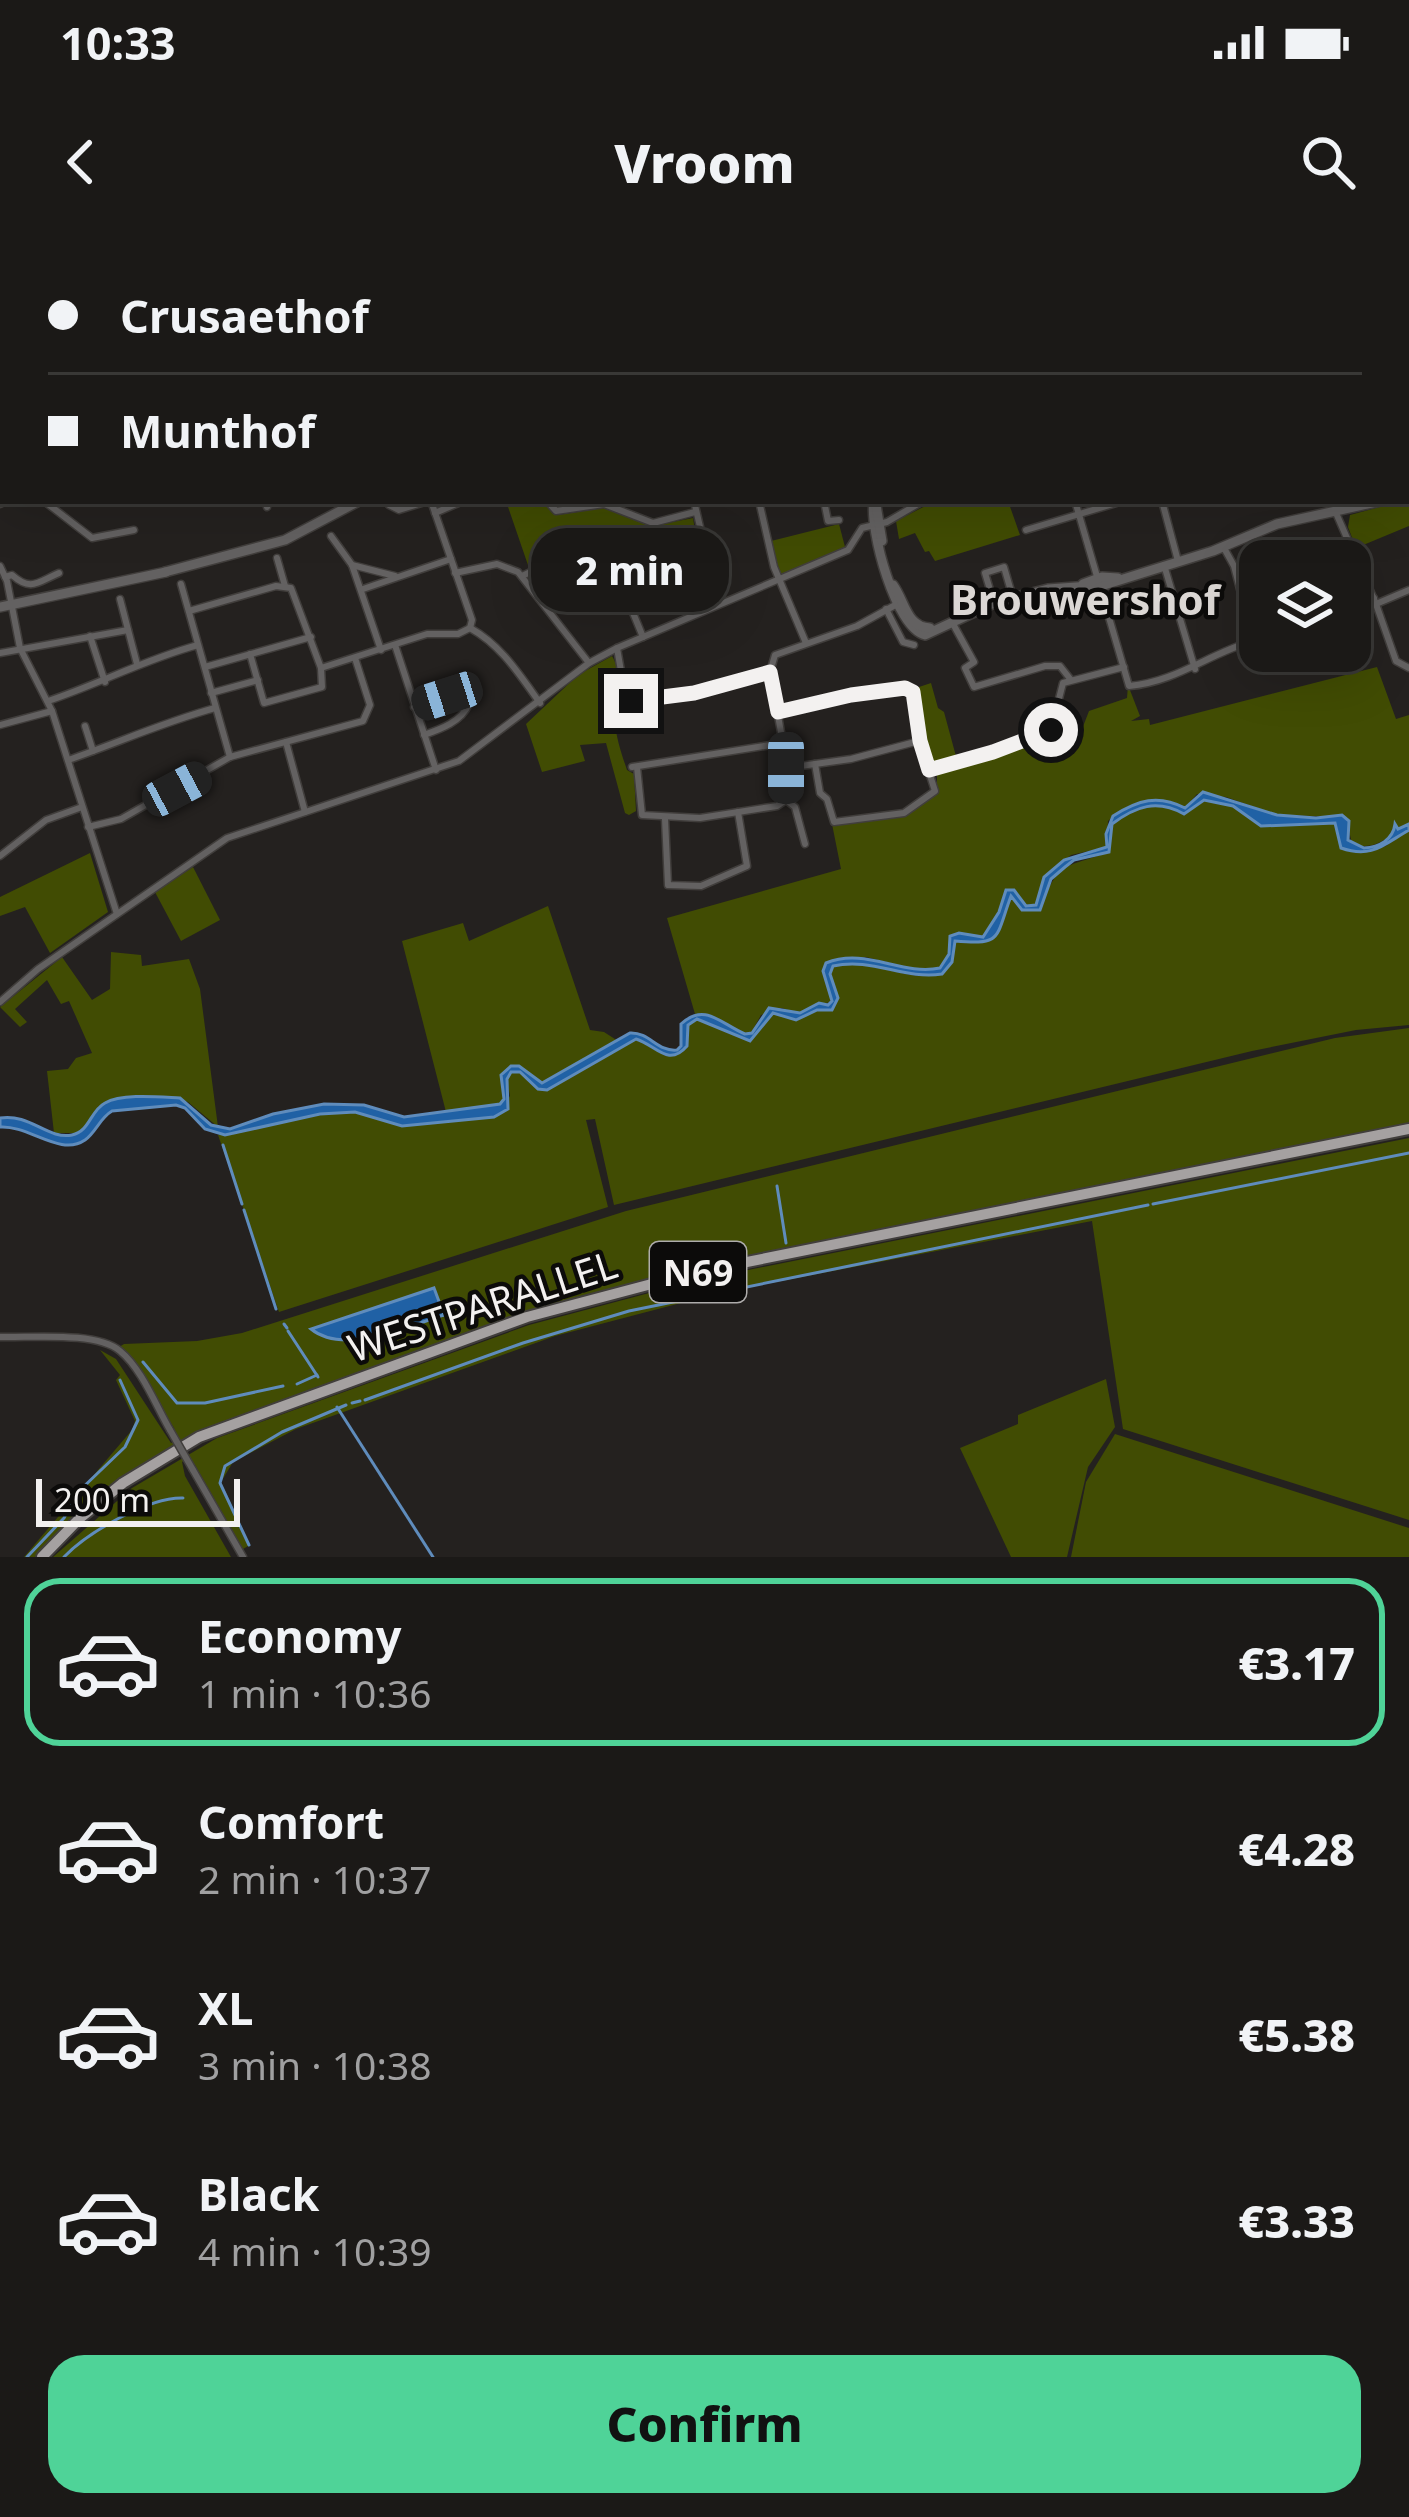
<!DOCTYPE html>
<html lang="en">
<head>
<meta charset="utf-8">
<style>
	:root { --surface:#1b1917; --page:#242220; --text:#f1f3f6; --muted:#a0a0a1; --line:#393836; --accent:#4fd398 }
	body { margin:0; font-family:"Noto Sans",sans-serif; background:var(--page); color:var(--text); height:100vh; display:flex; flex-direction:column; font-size:45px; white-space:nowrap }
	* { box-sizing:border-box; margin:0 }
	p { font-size:39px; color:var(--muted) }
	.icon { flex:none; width:66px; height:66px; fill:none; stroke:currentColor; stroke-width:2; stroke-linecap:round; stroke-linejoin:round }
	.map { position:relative; height:1317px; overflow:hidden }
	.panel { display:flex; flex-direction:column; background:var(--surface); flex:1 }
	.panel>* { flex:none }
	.banner { position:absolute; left:0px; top:0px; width:1410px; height:264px; box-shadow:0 12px 48px #0002,0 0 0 3px var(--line); display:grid; align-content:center; height:264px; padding:0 48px; background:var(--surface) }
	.buttons { position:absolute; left:1239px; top:300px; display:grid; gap:24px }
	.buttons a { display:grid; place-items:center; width:132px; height:132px; border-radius:24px; background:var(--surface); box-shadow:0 12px 48px #0002,0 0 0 3px var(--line); font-size:60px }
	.scale { position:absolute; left:36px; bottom:30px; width:204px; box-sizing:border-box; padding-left:12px; border:6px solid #f3f1f0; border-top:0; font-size:33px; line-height:42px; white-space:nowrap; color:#f3f1f0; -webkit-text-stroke:9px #0c0b0a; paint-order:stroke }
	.end { position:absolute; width:54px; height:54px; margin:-27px; border:15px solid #f3f1f0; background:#111; box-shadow:0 0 0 6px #111 }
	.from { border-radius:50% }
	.bubble { position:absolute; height:84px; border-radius:36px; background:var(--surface); box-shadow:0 12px 48px #0002,0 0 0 3px var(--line); font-size:39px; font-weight:800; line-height:84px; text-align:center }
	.car { position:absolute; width:36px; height:72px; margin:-36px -18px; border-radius:15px; box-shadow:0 0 9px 3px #0007; background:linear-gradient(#222 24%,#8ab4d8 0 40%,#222 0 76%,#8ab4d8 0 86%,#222 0) }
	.banner b { display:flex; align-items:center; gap:42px; height:114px; font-size:45px }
	.banner b+b { border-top:3px solid var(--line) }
	.banner i { width:30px; height:30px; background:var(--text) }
	ul { padding:21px 0 0; list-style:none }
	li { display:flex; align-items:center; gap:36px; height:168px; margin:0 24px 18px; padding:0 24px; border:6px solid transparent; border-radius:36px }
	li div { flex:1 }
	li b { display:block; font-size:45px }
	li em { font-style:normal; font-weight:800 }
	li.on { border-color:var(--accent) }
	li>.icon { width:108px; height:108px; stroke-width:1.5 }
	.button { display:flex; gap:24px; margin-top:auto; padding:24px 48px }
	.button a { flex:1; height:138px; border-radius:36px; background:var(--accent); color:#111; font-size:48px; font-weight:800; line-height:138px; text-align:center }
	.status { display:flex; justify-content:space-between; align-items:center; height:84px; padding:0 60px; background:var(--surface); direction:ltr }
	.status svg { height:33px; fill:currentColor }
	header { display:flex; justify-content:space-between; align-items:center; height:156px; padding:0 48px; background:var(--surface); font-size:54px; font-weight:800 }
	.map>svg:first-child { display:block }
	.green { fill:#414c03; fill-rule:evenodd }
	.water { fill:#2061a5; stroke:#5f8cbc; stroke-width:3 }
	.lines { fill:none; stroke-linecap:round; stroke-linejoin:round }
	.stream { stroke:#5f8cbc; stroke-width:3 }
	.minor-casing { stroke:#413e3c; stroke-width:9 }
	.tertiary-casing { stroke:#413e3c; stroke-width:12 }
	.primary-casing { stroke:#413e3c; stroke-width:14 }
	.minor { stroke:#636161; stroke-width:6 }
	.tertiary { stroke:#636161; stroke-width:9 }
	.primary { stroke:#a5a1a1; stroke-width:10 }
	.minor-bridge-casing { stroke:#413e3c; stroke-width:9; stroke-linecap:butt }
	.minor-bridge { stroke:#636161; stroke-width:6 }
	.route { stroke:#f3f1f0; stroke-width:15 }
	.labels { text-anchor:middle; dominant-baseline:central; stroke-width:9; stroke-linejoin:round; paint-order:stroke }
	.shield { fill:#0c0b0a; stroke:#aeacab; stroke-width:3 }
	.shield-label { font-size:36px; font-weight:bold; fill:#f3f1f0 }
	.street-label { font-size:39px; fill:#f3f1f0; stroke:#0c0b0a }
	.neighbourhood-label { font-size:42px; font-weight:bold; fill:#dbd7d4; stroke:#0c0b0a }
</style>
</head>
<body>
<div class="status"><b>10:33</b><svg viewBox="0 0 49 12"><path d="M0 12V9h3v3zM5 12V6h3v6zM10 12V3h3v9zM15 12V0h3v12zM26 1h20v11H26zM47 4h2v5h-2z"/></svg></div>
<header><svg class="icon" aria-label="back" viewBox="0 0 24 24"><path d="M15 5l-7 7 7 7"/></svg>Vroom<svg class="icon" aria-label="search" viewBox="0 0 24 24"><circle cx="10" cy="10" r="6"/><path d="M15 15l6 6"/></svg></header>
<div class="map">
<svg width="1409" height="1317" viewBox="0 0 1409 1317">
	<rect width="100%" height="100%" fill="#24211f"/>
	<g class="green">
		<polygon points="1409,259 1409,286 1356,308 1348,287 1350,275"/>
		<polygon points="506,261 541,261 558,275 603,268 652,286 693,278 701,326 625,348 610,308 594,300 529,328"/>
		<polygon points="935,261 1008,261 1020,295 935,321 929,311 925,312 915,293 899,299 896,281"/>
		<polygon points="839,284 845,307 784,335 780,333 771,301"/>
		<path d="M612 416C625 438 614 459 615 482 616 498 622 515 627 530L634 534 636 571 629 575 625 573 606 503 580 505 585 521 542 532 526 484 578 435Z"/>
		<path d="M1377 427 1396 479 1409 475V584C1389 594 1378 612 1352 604L1346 577 1277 575 1226 557 1197 554 1185 568C1157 556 1131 559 1108 581L1107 607 1071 615 1044 637 1036 665 1026 666 1014 650H1006L999 672 983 697 950 696 949 714 940 728 914 729 866 717 827 723 825 741 832 762 813 765 800 774 782 768 761 775 751 793C730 794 718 771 695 774L667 678 841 629 832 584 906 575 937 553V532L1052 494 1079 497 1089 471 1127 458 1128 445 1140 476 1131 481 1149 479 1150 485Z"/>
		<polygon points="931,443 938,468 944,472 957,520 929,522 913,449"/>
		<path d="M1204 560 1233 566 1258 583H1335L1339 603 1355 612 1386 606 1409 590V785L1356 790 1252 811 614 965 595 879 586 880 608 967 279 1072 218 895 332 873 355 872 402 886 494 877 510 856 507 839 511 832H520L538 849 547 850 636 799 666 816 687 806 688 785 702 778 750 801 773 773 800 779 817 770 836 765 830 734 833 726C863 719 883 731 912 735 921 737 933 735 942 734L954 712 955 701C1000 707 998 695 1011 655L1022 669 1040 670C1059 619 1063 629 1109 612L1112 584C1137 564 1158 562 1188 572Z"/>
		<polygon points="90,613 108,672 50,713 25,667 0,676 0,657"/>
		<polygon points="193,627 220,680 181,701 155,652"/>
		<polygon points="548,666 590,790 604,792 618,801 542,844 511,826 502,845 504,859 500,864 446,872 402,701 463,683 469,701"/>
		<polygon points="111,712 141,715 142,726 189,719 200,749 218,887 188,862 171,857 122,858 79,893 54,893 47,831 68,829 76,818 92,813 69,761 61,764 47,740 15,769 27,782 20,787 0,767 62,717 92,760 110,749"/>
		<path d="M1409 788V887L698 1029 526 1075 231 1180 160 1216 39 1317H24L132 1190 135 1181 116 1140 120 1135 100 1110 116 1119 171 1203 178 1199 174 1188 132 1120 119 1107 124 1104 197 1101 242 1093 626 971 1335 798ZM435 1048 444 1074 376 1098 312 1088Z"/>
		<polygon points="1409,898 1409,1280 1123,1189 1092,981 719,1053 555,1096 296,1189 233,1222 221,1242 250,1305 243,1309 195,1225 189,1218 182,1222 185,1236 231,1317 53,1317 132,1248 217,1198 529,1085 698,1040"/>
		<polygon points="1106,1139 1115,1187 1088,1227 1067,1317 1011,1317 960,1208 1018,1184 1018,1175"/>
		<polygon points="1115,1194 1409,1288 1409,1317 1071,1317 1086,1242"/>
	</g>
	<g class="water">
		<path d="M1203 552 1277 575 1316 578 1342 575 1349 581 1348 600 1364 608C1379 607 1393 600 1395 584L1398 589 1409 584V590C1384 604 1372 619 1341 608L1335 583 1261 586 1233 566 1204 560 1184 574C1157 559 1136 566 1112 584L1109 612 1074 620 1065 627 1051 639 1040 670H1022L1011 656C995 699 1003 705 955 701L952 722 942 734C904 740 872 717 833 726L830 734 838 758 832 770H817L796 780 773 773 750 801 697 779 688 785 687 806C668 828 656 805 636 799L547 850 538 849 520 832H511L507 839 508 869 494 877 402 886 355 872 320 874 225 895 205 889 185 868 176 865 112 871C100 878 96 892 85 900 60 917 29 885 0 887V878C30 873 48 900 72 895 90 891 90 871 105 863 122 853 160 857 180 858L211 885 230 889 273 874 324 864 364 865 404 877 500 864 504 859 501 835 511 826H519L542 843 630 793C650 792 657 812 677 810L681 806V784C705 762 721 784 745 794L752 793 769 768 800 773 819 763 828 765 832 761 823 731 826 723C866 707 901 736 940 728L949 714 950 696 959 693 983 697 999 672 1006 650H1014L1026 666 1036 665 1044 637 1064 620 1107 607 1106 594 1113 576C1138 560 1158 554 1185 568Z"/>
		<path d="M434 1048 444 1075C408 1086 344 1116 311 1089Z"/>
	</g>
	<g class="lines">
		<g class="stream">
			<polyline points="223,905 242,964"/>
			<polyline points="777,946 786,1003"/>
			<polyline points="1153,964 1409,913"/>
			<polyline points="244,970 276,1069"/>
			<polyline points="284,1084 287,1088"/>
			<polyline points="288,1091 318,1137"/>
			<polyline points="143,1122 177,1163 205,1163 283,1146"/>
			<polyline points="297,1144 317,1135"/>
			<polyline points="365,1160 523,1103 629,1071 1148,965"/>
			<polyline points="352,1163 360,1161"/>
			<polyline points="337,1167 433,1317"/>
			<polyline points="249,1305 220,1243 225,1226 282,1192 346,1165"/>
			<polyline points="27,1317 64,1278 77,1253 125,1207 138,1180 120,1140"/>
			<path d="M64 1317C88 1292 149 1257 183 1258"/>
		</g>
		<defs>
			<g id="minor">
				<polyline points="14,0 16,3"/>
				<polyline points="293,0 295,3"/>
				<polyline points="445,0 450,3"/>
				<polyline points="611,0 612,3"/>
				<polyline points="906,0 907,3"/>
				<polyline points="197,3 200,0"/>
				<polyline points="648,3 658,0"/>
				<polyline points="915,3 926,0"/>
				<polyline points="1051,3 1051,0"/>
				<polyline points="1347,3 1354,0"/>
				<polyline points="0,46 3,49"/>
				<polyline points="1407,71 1409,70"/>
				<polyline points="0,108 3,107"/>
				<polyline points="1407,160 1409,160"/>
				<polyline points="0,174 3,172"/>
				<polyline points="0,216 3,216"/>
				<polyline points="44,261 92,298 134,290"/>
				<polyline points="266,261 267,267"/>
				<polyline points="431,261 472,380 470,388"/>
				<polyline points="547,261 556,271 604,264 653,283 695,272"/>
				<polyline points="694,261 711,334"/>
				<polyline points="759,261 774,327 806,403"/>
				<polyline points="824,261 828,281 839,280"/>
				<path d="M1075 261 1129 446C1176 442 1210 413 1253 401"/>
				<polyline points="1162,261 1178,321"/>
				<polyline points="0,264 6,261"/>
				<polyline points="389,265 399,270 428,261"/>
				<polyline points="435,273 463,261"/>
				<polyline points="1336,273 1376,364 1396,421 1409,428"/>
				<polyline points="1026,290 1123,261"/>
				<polyline points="331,296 352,325 381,410"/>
				<polyline points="1224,308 1234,326 1258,418"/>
				<polyline points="277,318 285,346"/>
				<polyline points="1289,321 1314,315 1346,300"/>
				<polyline points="352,325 395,336"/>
				<polyline points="1164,325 1195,429"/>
				<polyline points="0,326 7,341 20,408 52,471 117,674"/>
				<polyline points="455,333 497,324 518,332 589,423"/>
				<polyline points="522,336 592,303 605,305 643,397"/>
				<path d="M5 337 12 335C31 352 38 342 59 333"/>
				<polyline points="181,344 230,517"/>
				<polyline points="363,349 451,319"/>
				<polyline points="120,359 137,424"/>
				<polyline points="994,363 985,333 1004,327 1013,358"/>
				<polyline points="1376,364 1409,350"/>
				<polyline points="886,369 903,402 914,405"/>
				<polyline points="1350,369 1374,358"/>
				<polyline points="189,371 276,346 291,348 321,428 322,447 264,463 250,414"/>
				<polyline points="952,382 974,422 965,428 974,447 1045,426 1060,426 1071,440"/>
				<polyline points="90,396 105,442"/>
				<polyline points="395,405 436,530"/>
				<polyline points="617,408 626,460 694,453 770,432 775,415 857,386 899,363"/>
				<polyline points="1311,411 1311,426"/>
				<polyline points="0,413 128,390"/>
				<polyline points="205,427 311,397"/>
				<path d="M321 428 427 394H458L470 388C501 405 519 434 540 463"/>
				<polyline points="770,432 783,503 786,560 795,567 805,604"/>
				<polyline points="211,453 258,440"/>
				<path d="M48 461C99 444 146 419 198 405"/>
				<path d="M414 467 447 456 469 464C461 482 441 489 424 495"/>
				<polyline points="778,472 851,455 910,449 919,501 935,551 904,573 834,582 827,559 820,553 815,524"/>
				<polyline points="0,485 52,471"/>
				<polyline points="85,486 93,511"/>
				<polyline points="286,502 305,572"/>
				<path d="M68 520C117 503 164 482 215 468"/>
				<polyline points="632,527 783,503"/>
				<polyline points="637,527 642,575 700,578 777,566 786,560"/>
				<polyline points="786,528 851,519 919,501"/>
				<polyline points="929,530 1046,495 1051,490 1063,443 1124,427"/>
				<polyline points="665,579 668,645 701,646 747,626 738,572"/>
				<polyline points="88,587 121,579 230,517 363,481 370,465 355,418"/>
				<polyline points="0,616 46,580 82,567"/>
				<polyline points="0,762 38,729 227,598 459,521 589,423 617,408 848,310 862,288 887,282 923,261"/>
				<path d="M0 1097C31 1098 96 1091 120 1111 142 1129 156 1166 170 1190"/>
				<polyline points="193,1230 243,1317"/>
			</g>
			<g id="tertiary">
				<polyline points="822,0 823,3"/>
				<polyline points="832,0 833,3"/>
				<polyline points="1407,254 1409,253"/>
				<path d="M874 261C869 290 896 388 925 395L994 363 1048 349 1104 345 1213 311 1277 284 1381 261"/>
				<polyline points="876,265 882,301"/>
				<polyline points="165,332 285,300 359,261"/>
				<polyline points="1083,344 1102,337 1118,338"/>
				<path d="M893 345C905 361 906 387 930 388"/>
				<polyline points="0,367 166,332"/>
			</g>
			<polyline id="primary" points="42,1317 80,1278 123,1243 199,1197 527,1077 697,1032 1409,889"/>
		</defs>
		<use href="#minor" class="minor-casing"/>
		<use href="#tertiary" class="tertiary-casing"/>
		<use href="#primary" class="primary-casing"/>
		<use href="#minor" class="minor"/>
		<use href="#tertiary" class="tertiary"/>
		<use href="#primary" class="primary"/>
		<defs>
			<polyline id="minor-bridge" points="170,1190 193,1230"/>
		</defs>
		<use href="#minor-bridge" class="minor-bridge-casing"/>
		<use href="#minor-bridge" class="minor-bridge"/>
	</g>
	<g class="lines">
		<polyline class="route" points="631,461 694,453 770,432 778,472 851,455 905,448 913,452 920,501 929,530 993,512 1051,490"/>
	</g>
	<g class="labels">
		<rect class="shield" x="650" y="1002" width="96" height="60" rx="9"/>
		<g class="shield-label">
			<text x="698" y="1032">N69</text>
		</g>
		<g class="street-label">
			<text transform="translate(482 1065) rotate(-18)">WESTPARALLEL</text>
		</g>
		<g class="neighbourhood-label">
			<text x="1085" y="358">Brouwershof</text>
		</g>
	</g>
</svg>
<div class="buttons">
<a><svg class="icon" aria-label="layers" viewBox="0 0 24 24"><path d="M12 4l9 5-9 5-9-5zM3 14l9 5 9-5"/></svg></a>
</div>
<div class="scale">200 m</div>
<i class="end from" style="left:1051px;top:490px"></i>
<i class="end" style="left:631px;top:461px"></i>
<div class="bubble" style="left:531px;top:288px;width:198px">2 min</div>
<i class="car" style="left:447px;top:456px;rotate:252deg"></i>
<i class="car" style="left:786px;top:528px;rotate:180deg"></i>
<i class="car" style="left:177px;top:549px;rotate:62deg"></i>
<div class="banner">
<b><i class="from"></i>Crusaethof</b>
<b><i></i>Munthof</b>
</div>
</div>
<section class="panel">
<ul>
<li class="on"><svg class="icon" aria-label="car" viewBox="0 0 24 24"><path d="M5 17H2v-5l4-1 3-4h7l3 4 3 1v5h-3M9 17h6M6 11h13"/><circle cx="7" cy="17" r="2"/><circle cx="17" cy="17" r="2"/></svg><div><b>Economy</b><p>1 min · 10:36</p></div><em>€3.17</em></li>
<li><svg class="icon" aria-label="car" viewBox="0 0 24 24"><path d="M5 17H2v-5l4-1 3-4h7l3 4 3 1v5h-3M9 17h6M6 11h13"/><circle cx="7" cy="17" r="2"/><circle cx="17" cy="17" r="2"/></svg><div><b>Comfort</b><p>2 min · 10:37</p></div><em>€4.28</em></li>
<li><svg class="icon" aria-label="car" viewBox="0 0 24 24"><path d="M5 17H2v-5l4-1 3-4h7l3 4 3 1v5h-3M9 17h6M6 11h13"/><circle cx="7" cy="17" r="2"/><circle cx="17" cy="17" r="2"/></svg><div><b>XL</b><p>3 min · 10:38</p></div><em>€5.38</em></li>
<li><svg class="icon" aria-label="car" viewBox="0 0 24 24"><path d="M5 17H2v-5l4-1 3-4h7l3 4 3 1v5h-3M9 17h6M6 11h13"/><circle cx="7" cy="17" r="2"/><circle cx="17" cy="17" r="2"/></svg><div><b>Black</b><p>4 min · 10:39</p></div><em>€3.33</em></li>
</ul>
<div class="button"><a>Confirm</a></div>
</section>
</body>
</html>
